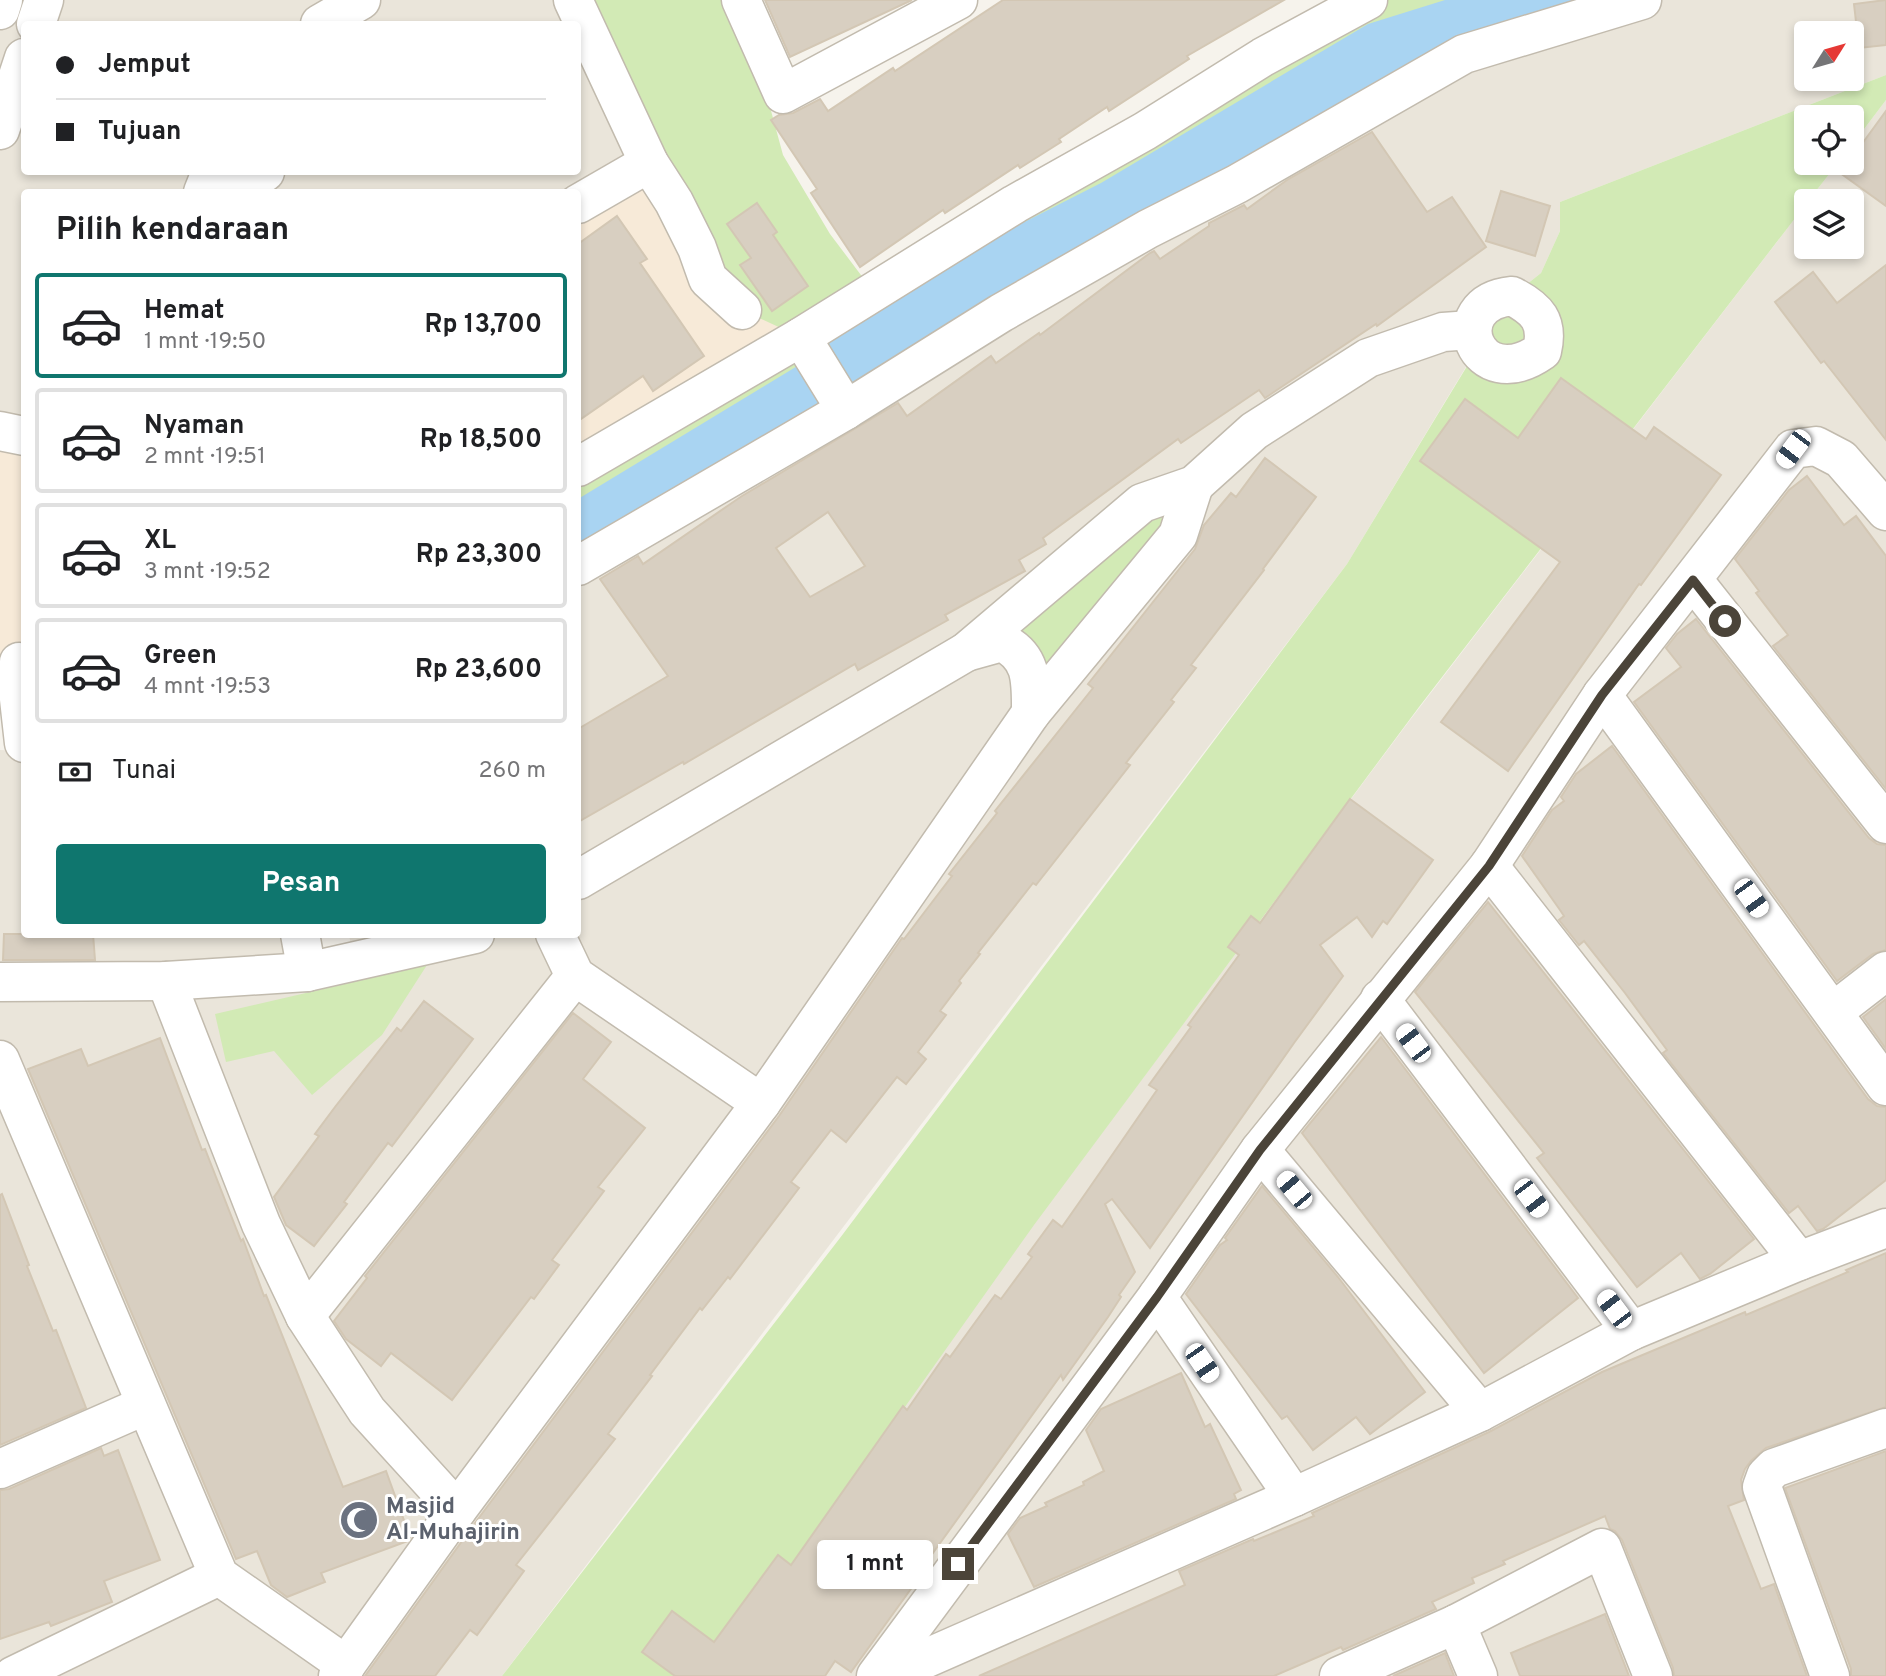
<!DOCTYPE html>
<html lang="id">
<head>
<meta charset="utf-8">
<style>
	:root { --surface:#fff; --page:#f2f2f2; --text:#202124; --muted:#757577; --line:#e0e0e0; --accent:#0f766e }
	body { margin:0; font-family:Overpass,sans-serif; background:var(--page); color:var(--text); height:100vh; display:flex; flex-direction:column; font-size:26px; white-space:nowrap }
	* { box-sizing:border-box; margin:0 }
	p { font-size:23px; color:var(--muted) }
	.icon { flex:none; width:38px; height:38px; fill:none; stroke:currentColor; stroke-width:2; stroke-linecap:round; stroke-linejoin:round }
	.map { position:relative; flex:1; overflow:hidden }
	.side { position:absolute; left:21px; top:189px; width:560px; height:749px; display:flex; flex-direction:column; background:var(--surface); border-radius:7px; box-shadow:0 4px 10px #0003 }
	.side>* { flex:none }
	.banner { position:absolute; left:21px; top:21px; width:560px; height:154px; border-radius:7px; box-shadow:0 4px 10px #0003; display:grid; align-content:center; height:154px; padding:0 35px; background:var(--surface) }
	.needle { width:46px; rotate:53deg }
	.tools { position:absolute; left:1794px; top:21px; display:grid; gap:14px }
	.tools a { display:grid; place-items:center; width:70px; height:70px; border-radius:7px; background:var(--surface); box-shadow:0 4px 10px #0003; font-size:35px }
	.end { position:absolute; width:32px; height:32px; margin:-16px; border:9px solid #4b4439; background:#fff; box-shadow:0 0 0 4px #fff }
	.from { border-radius:50% }
	.bubble { position:absolute; height:49px; border-radius:7px; background:var(--surface); box-shadow:0 4px 10px #0003; font-size:23px; font-weight:700; line-height:49px; text-align:center }
	.car { position:absolute; width:21px; height:42px; margin:-21px -10px; border-radius:9px; box-shadow:0 0 5px 2px #0007; background:linear-gradient(#fff 24%,#345 0 40%,#fff 0 76%,#345 0 86%,#fff 0) }
	.banner b { display:flex; align-items:center; gap:24px; height:66px; font-size:26px }
	.banner b+b { border-top:2px solid var(--line) }
	.banner i { width:18px; height:18px; background:var(--text) }
	ul { padding:0; list-style:none }
	li { display:flex; align-items:center; gap:21px; height:105px; margin:0 14px 10px; padding:0 21px; border:4px solid var(--line); border-radius:7px }
	li div { flex:1 }
	li b { display:block; font-size:26px }
	li em { font-style:normal; font-weight:700 }
	li.on { border-color:var(--accent) }
	li>.icon { width:63px; height:63px; stroke-width:1.5 }
	h2 { padding:0 35px; font-size:32px; line-height:84px }
	.pay { display:flex; align-items:center; gap:18px; height:77px; padding:0 35px; font-size:26px }
	.pay p { margin-inline-start:auto }
	.cta { display:flex; gap:14px; margin-top:auto; padding:14px 35px }
	.cta a { flex:1; height:80px; border-radius:7px; background:var(--accent); color:#fff; font-size:28px; font-weight:700; line-height:80px; text-align:center }
	.map>svg:first-child { display:block }
	.residential { fill:#eae5da; fill-rule:evenodd }
	.commercial { fill:#f7ead8 }
	.green { fill:#d2eab5 }
	.water { fill:#a9d4f2 }
	.building { fill:#d8cfc1; stroke:#d3c7b4; stroke-width:2; fill-rule:evenodd }
	.lines { fill:none; stroke-linecap:round; stroke-linejoin:round }
	.minor-casing { stroke:#c2bbae; stroke-width:41 }
	.minor { stroke:#fff; stroke-width:38 }
	.route { stroke:#4b4439; stroke-width:9 }
	.labels { text-anchor:middle; dominant-baseline:central; stroke-width:6; stroke-linejoin:round; paint-order:stroke }
	.worship-label { font-size:23px; font-weight:bold; fill:#5b616d; stroke:#fff; text-anchor:start }
</style>
</head>
<body>
<div class="map">
<svg width="1886" height="1676" viewBox="0 0 1886 1676">
	<rect width="100%" height="100%" fill="#f6f3ec"/>
	<g class="residential">
		<path d="M0 0H573L649 163 578 192H24V436L0 431ZM24 24H578V172H24Z"/>
		<path d="M1642 0H1886V75L1560 202V231L1541 273 1512 296 1478 347 1347 564 502 1676H0V750L24 751V934L300 935 307 972 354 962 349 935 578 934V565L1393 94ZM1806 33H1852V79H1806Z"/>
		<polygon points="1886,100 1886,1676 713,1676 1030,1229 1410,720 1806,204 1806,247 1852,247 1852,201 1808,201 1838,163 1852,163 1852,145"/>
	</g>
	<g class="commercial">
		<polygon points="649,163 801,337 578,467 578,204"/>
		<polygon points="0,431 24,436 24,663 0,659"/>
	</g>
	<g class="green">
		<polygon points="573,0 741,0 783,155 830,234 873,291 1360,0 1642,0 1547,28 827,346 833,318 801,337 823,376 578,566 578,467 800,337 742,310"/>
		<polygon points="1886,75 1886,100 1852,145 1852,117 1806,117 1806,163 1838,163 1808,201 1806,201 1806,204 1419,707 1034,1225 714,1676 502,1676 840,1238 1347,564 1478,348 1512,296 1541,273 1560,231 1560,202"/>
		<polygon points="1194,485 1031,713 1001,642"/>
		<polygon points="427,965 382,1035 312,1095 274,1051 226,1062 215,1014"/>
	</g>
	<polygon class="water" points="1445,0 1619,0 1465,46 578,548 578,499 799,365 897,294 1001,234 1101,183 1368,24"/>
	<g class="building">
		<polygon points="765,0 912,0 790,57"/>
		<polygon points="1003,0 1284,0 1187,56 1189,59 1109,111 1107,107 1059,139 1061,142 1020,168 1018,165 945,213 943,210 860,267 811,193 817,189 771,120 779,115 793,113 820,99 828,111 893,68 895,71"/>
		<polygon points="1886,0 1886,45 1859,48 1854,4"/>
		<polygon points="1886,111 1886,206 1836,170 1841,163 1852,163 1852,149 1854,145 1859,148"/>
		<path d="M1372 132 1427 212 1452 197 1486 247 1377 326 1376 324 1265 398 1259 390 1181 443 1178 439 1043 538 1046 544 1019 560 1025 571 945 615 948 620 858 670 855 664 684 764 683 762 578 822V729L668 676 600 579 638 556 643 564 742 496 898 403 907 416 991 356 996 363 1039 333 1040 335 1150 253 1154 251 1160 259 1209 226V223L1244 205 1247 209 1287 180ZM828 512 865 566 810 597 776 548Z"/>
		<polygon points="1501,191 1550,206 1535,256 1486,241"/>
		<polygon points="757,203 777,232 773,235 808,286 772,311 740,265 751,258 727,224"/>
		<polygon points="617,216 647,259 640,263 704,356 653,391 643,376 578,421 578,244"/>
		<polygon points="1886,265 1886,440 1824,361 1821,363 1775,302 1813,272 1837,303"/>
		<polygon points="1561,378 1646,439 1654,427 1721,475 1641,585 1639,584 1508,771 1441,722 1560,562 1420,461 1465,399 1518,438"/>
		<polygon points="1265,458 1316,497 1263,569 1264,570 1191,665 1196,668 1171,700 1174,702 1126,763 1130,765 1036,885 1033,883 978,953 980,954 959,981 961,983 940,1011 946,1015 918,1052 926,1059 906,1084 897,1077 846,1142 831,1130 791,1182 799,1188 730,1279 728,1277 702,1310 700,1308 650,1375 652,1376 608,1434 615,1439 516,1565 524,1571 477,1635 470,1630 435,1676 365,1676 475,1523 779,1116 902,938 904,939 952,876 949,874 997,813 995,811 1093,688 1088,684 1195,549 1204,525 1231,493 1236,497"/>
		<polygon points="1807,476 1844,525 1856,516 1886,556 1886,789 1773,646 1788,635 1756,593 1759,591 1735,559 1789,490"/>
		<polygon points="1696,619 1869,838 1877,844 1886,845 1886,950 1873,954 1837,981 1634,702 1681,667 1666,648 1677,634"/>
		<polygon points="1612,746 1868,1099 1877,1106 1886,1107 1886,1180 1823,1229 1817,1231 1798,1206 1789,1213 1663,1053 1667,1050 1625,993 1584,941 1579,945 1559,920 1564,916 1560,910 1522,856 1552,810 1564,801 1561,797 1576,774"/>
		<polygon points="1350,799 1433,860 1387,924 1383,921 1372,937 1357,917 1320,945 1343,976 1294,1043 1150,1248 1112,1199 1105,1204 1135,1272 1119,1295 1121,1297 1108,1317 1063,1380 1061,1375 925,1564 931,1561 851,1672 835,1661 825,1676 675,1676 642,1652 672,1611 714,1642 778,1555 791,1565 903,1406 907,1410 946,1354 950,1357 995,1295 1001,1299 1032,1257 1028,1254 1053,1220 1062,1227 1090,1187 1157,1090 1149,1085 1191,1027 1188,1025 1239,955 1228,947 1251,916 1260,923"/>
		<polygon points="1488,902 1754,1239 1710,1274 1700,1279 1681,1253 1637,1287 1537,1158 1544,1153 1415,992"/>
		<polygon points="4,934 93,934 95,960 3,960"/>
		<polygon points="1886,999 1886,1049 1863,1017"/>
		<polygon points="424,1001 473,1039 392,1146 388,1143 344,1202 347,1204 314,1246 286,1225 274,1197 319,1136 315,1134 335,1107 397,1028 401,1031"/>
		<polygon points="573,1013 611,1042 583,1079 645,1128 598,1187 604,1191 552,1260 559,1265 534,1299 531,1297 452,1400 391,1353 381,1366 346,1339 334,1321 367,1278 365,1276"/>
		<polygon points="1381,1037 1578,1298 1484,1373 1302,1133"/>
		<polygon points="160,1038 202,1150 205,1149 241,1241 243,1239 264,1296 266,1295 343,1487 386,1471 410,1537 408,1541 321,1573 325,1582 287,1597 271,1585 257,1551 236,1559 28,1069 81,1049 88,1066"/>
		<polygon points="1262,1186 1338,1277 1425,1392 1370,1434 1356,1417 1313,1450 1287,1416 1282,1419 1186,1294 1220,1245 1227,1240 1225,1238"/>
		<polygon points="2,1194 29,1265 27,1266 53,1331 56,1330 86,1408 0,1445 0,1195"/>
		<polygon points="1886,1253 1886,1407 1766,1448 1751,1461 1745,1469 1741,1480 1744,1500 1728,1506 1761,1589 1774,1584 1807,1676 1674,1676 1673,1668 1622,1540 1615,1531 1610,1529 1605,1516 1503,1561 1505,1564 1472,1578 1474,1583 1432,1602 1436,1609 1343,1650 1341,1647 1274,1676 979,1676 1185,1585 1179,1571 1253,1539 1254,1541 1314,1516 1312,1513 1489,1432 1602,1372 1745,1312 1746,1315 1848,1272 1846,1270"/>
		<polygon points="1181,1373 1205,1427 1210,1424 1241,1490 1234,1494 1236,1499 1034,1587 1008,1534 1020,1518 1047,1506 1045,1503 1084,1485 1083,1482 1104,1471 1086,1430 1101,1409"/>
		<polygon points="101,1448 104,1456 118,1450 160,1560 104,1581 112,1602 51,1626 49,1622 0,1639 0,1490 9,1489"/>
		<polygon points="1886,1451 1886,1676 1851,1676 1851,1669 1785,1488"/>
		<polygon points="1605,1614 1629,1676 1520,1676 1511,1653"/>
		<polygon points="1445,1653 1454,1676 1393,1676"/>
	</g>
	<g class="lines">
		<defs>
			<g id="minor">
				<polyline points="573,0 649,163 674,202 697,248 708,279 742,310"/>
				<polyline points="741,0 783,94 958,0"/>
				<polyline points="0,10 3,0"/>
				<polyline points="36,24 44,0"/>
				<polyline points="320,24 361,0"/>
				<polyline points="0,130 24,58"/>
				<polyline points="203,192 211,172"/>
				<polyline points="235,192 265,172"/>
				<polyline points="578,204 649,163"/>
				<path d="M1512 296C1537 309 1549 321 1542 351 1475 398 1441 303 1512 296Z"/>
				<polyline points="801,337 846,410"/>
				<polyline points="0,431 24,436"/>
				<polyline points="578,467 801,337 1015,204 1145,131 1263,57 1368,0"/>
				<polyline points="578,566 846,410 1001,313 1148,229 1237,184 1464,54 1642,0"/>
				<polyline points="1693,580 1886,824"/>
				<path d="M966 652 1002 642C1033 657 1031 682 1031 713"/>
				<polyline points="19,662 18,690 24,743"/>
				<polyline points="1602,695 1886,1086"/>
				<polyline points="1489,866 1799,1261"/>
				<polyline points="578,880 966,652 1142,503 1194,485 1254,431 1368,358 1443,332 1471,330"/>
				<polyline points="300,934 307,972"/>
				<polyline points="555,934 575,976 761,1103"/>
				<polyline points="166,981 261,1224 305,1316 367,1411 457,1510"/>
				<polyline points="0,982 166,981 307,972 475,934"/>
				<polyline points="1380,999 1631,1331"/>
				<polyline points="1833,1012 1886,971"/>
				<polyline points="0,1060 219,1576 346,1665"/>
				<polyline points="1260,1150 1480,1412"/>
				<polyline points="1157,1297 1294,1497"/>
				<polyline points="305,1316 575,976"/>
				<polyline points="0,1469 146,1405"/>
				<polyline points="1456,1624 1478,1676"/>
				<polyline points="13,1676 219,1576"/>
				<polyline points="338,1676 457,1510 761,1103 1031,713 1178,535 1194,485"/>
				<polyline points="876,1676 1157,1297 1260,1150 1489,866 1602,695 1793,449 1816,446 1841,459 1886,511"/>
				<polyline points="886,1676 1294,1497 1480,1412 1631,1331 1799,1261 1886,1228"/>
				<polyline points="1339,1676 1456,1624 1602,1548 1653,1676"/>
				<polyline points="1830,1676 1762,1487 1766,1476 1774,1468 1886,1428"/>
			</g>
		</defs>
		<use href="#minor" class="minor-casing"/>
		<use href="#minor" class="minor"/>
	</g>
	<g class="lines">
		<polyline class="route" points="958,1564 1157,1297 1260,1150 1489,866 1602,695 1693,580 1725,621"/>
	</g>
	<defs>
		<symbol id="mosque-disc" viewBox="-11 -11 22 22"><circle r="9.5" fill="#6b7280" stroke="#fff"/><path d="M3.5-4.9A6 6 0 1 0 3.5 4.9A5 5 0 1 1 3.5-4.9Z" fill="#fff"/></symbol>
	</defs>
	<g fill-rule="evenodd">
		<use href="#mosque-disc" x="337" y="1498" width="44" height="44"/>
	</g>
	<g class="labels">
		<g class="worship-label">
			<text x="386" y="1507">Masjid<tspan x="386" dy="26">Al-Muhajirin</tspan></text>
		</g>
	</g>
</svg>
<div class="tools">
<a><svg class="needle" viewBox="-14 -14 28 28"><path d="M0-13l5 13h-10z" fill="#e53935"/><path d="M0 13l5-13h-10z" fill="#757577"/></svg></a>
<a><svg class="icon" aria-label="locate" viewBox="0 0 24 24"><circle cx="12" cy="12" r="6"/><path d="M12 2v4M12 18v4M2 12h4M18 12h4"/></svg></a>
<a><svg class="icon" aria-label="layers" viewBox="0 0 24 24"><path d="M12 4l9 5-9 5-9-5zM3 14l9 5 9-5"/></svg></a>
</div>
<i class="end from" style="left:1725px;top:621px"></i>
<i class="end" style="left:958px;top:1564px"></i>
<div class="bubble" style="left:817px;top:1540px;width:116px">1 mnt</div>
<i class="car" style="left:1793px;top:449px;rotate:217deg"></i>
<i class="car" style="left:1751px;top:898px;rotate:144deg"></i>
<i class="car" style="left:1413px;top:1043px;rotate:323deg"></i>
<i class="car" style="left:1294px;top:1190px;rotate:320deg"></i>
<i class="car" style="left:1531px;top:1198px;rotate:143deg"></i>
<i class="car" style="left:1614px;top:1309px;rotate:323deg"></i>
<i class="car" style="left:1202px;top:1363px;rotate:146deg"></i>
<div class="banner">
<b><i class="from"></i>Jemput</b>
<b><i></i>Tujuan</b>
</div>
<section class="side">
<h2>Pilih kendaraan</h2>
<ul>
<li class="on"><svg class="icon" aria-label="car" viewBox="0 0 24 24"><path d="M5 17H2v-5l4-1 3-4h7l3 4 3 1v5h-3M9 17h6M6 11h13"/><circle cx="7" cy="17" r="2"/><circle cx="17" cy="17" r="2"/></svg><div><b>Hemat</b><p>1 mnt · 19:50</p></div><em>Rp 13,700</em></li>
<li><svg class="icon" aria-label="car" viewBox="0 0 24 24"><path d="M5 17H2v-5l4-1 3-4h7l3 4 3 1v5h-3M9 17h6M6 11h13"/><circle cx="7" cy="17" r="2"/><circle cx="17" cy="17" r="2"/></svg><div><b>Nyaman</b><p>2 mnt · 19:51</p></div><em>Rp 18,500</em></li>
<li><svg class="icon" aria-label="car" viewBox="0 0 24 24"><path d="M5 17H2v-5l4-1 3-4h7l3 4 3 1v5h-3M9 17h6M6 11h13"/><circle cx="7" cy="17" r="2"/><circle cx="17" cy="17" r="2"/></svg><div><b>XL</b><p>3 mnt · 19:52</p></div><em>Rp 23,300</em></li>
<li><svg class="icon" aria-label="car" viewBox="0 0 24 24"><path d="M5 17H2v-5l4-1 3-4h7l3 4 3 1v5h-3M9 17h6M6 11h13"/><circle cx="7" cy="17" r="2"/><circle cx="17" cy="17" r="2"/></svg><div><b>Green</b><p>4 mnt · 19:53</p></div><em>Rp 23,600</em></li>
</ul>
<div class="pay"><svg class="icon" aria-label="cash" viewBox="0 0 24 24"><path d="M3 7h18v10H3z"/><circle cx="12" cy="12" r="2"/></svg>Tunai<p>260 m</p></div>
<div class="cta"><a>Pesan</a></div>
</section>
</div>
</body>
</html>
